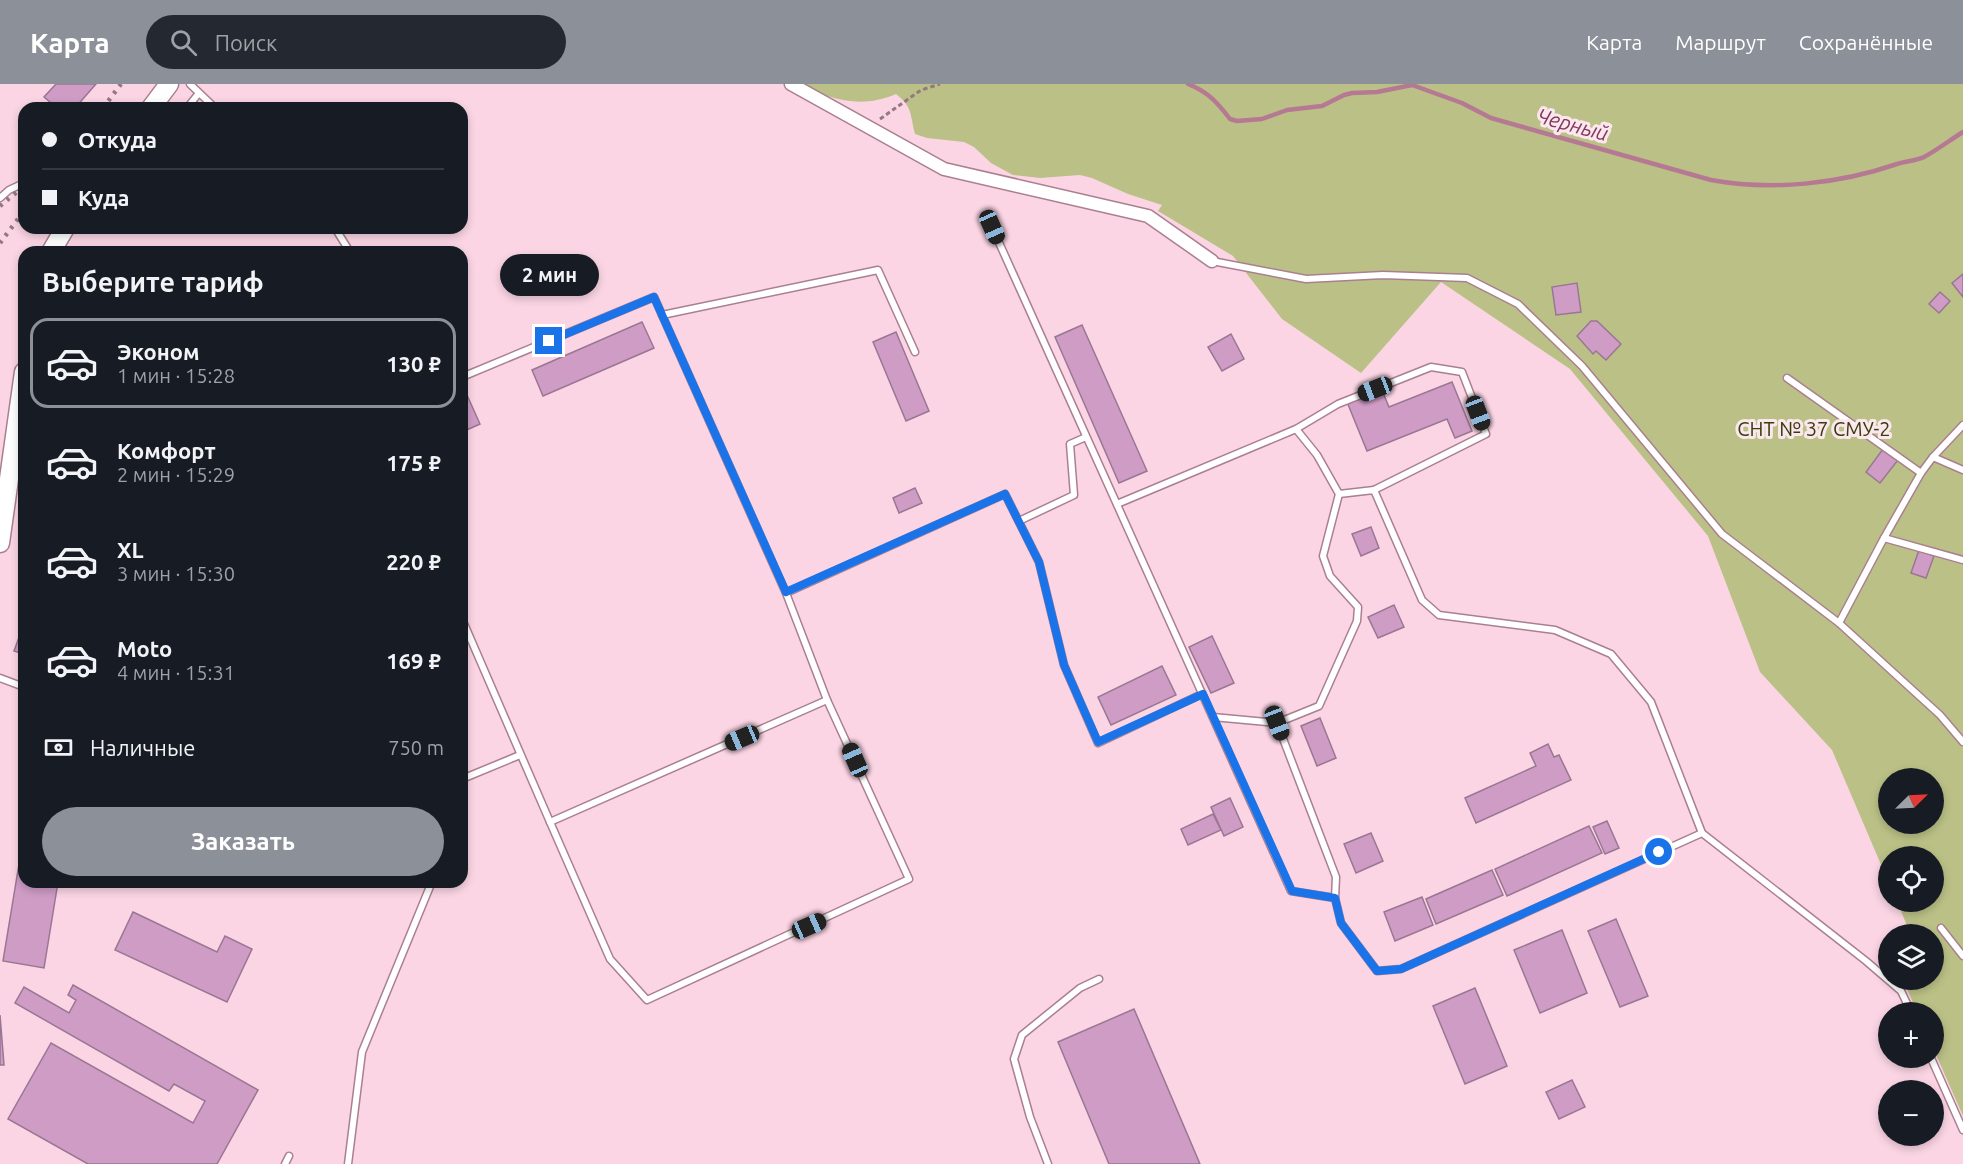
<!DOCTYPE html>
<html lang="ru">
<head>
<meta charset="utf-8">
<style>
	:root { --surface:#171b24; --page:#242831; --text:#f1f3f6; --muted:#9ea1a6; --line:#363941; --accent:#8c9099 }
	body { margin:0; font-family:Ubuntu,sans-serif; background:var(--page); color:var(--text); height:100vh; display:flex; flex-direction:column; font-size:22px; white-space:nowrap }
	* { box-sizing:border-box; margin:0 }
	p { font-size:20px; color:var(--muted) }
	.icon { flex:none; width:33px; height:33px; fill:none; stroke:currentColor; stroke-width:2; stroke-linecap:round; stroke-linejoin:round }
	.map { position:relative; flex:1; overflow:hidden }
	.sheet { position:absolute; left:18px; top:162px; width:450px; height:642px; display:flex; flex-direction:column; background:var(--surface); border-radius:18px; box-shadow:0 3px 9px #0003 }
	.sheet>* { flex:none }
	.guide { position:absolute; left:18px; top:18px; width:450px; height:132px; border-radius:18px; box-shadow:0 3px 9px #0003; display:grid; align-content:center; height:132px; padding:0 24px; background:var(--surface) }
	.needle { width:39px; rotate:66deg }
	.fabs { position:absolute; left:1878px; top:684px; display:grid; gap:12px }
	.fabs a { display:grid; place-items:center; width:66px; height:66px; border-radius:50%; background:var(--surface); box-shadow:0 3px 9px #0003; font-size:30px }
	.end { position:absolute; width:27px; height:27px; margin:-14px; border:8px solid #1a73e8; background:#fff; box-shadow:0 0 0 3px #fff }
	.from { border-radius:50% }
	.bubble { position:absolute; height:42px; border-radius:21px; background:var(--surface); box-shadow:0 3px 9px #0003; font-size:20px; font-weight:700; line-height:42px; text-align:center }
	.car { position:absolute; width:18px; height:36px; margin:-18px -9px; border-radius:8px; box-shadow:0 0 4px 2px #0007; background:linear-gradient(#222 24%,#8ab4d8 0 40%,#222 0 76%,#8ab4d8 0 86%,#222 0) }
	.guide b { display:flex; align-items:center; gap:21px; height:57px; font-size:22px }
	.guide b+b { border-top:2px solid var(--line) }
	.guide i { width:15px; height:15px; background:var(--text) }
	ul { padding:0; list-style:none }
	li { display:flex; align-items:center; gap:18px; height:90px; margin:0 12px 9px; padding:0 12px; border:3px solid transparent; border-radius:18px }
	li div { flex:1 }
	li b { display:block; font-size:22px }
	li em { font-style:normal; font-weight:700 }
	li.selected { border-color:var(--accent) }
	li>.icon { width:54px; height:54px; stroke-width:1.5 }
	h2 { padding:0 24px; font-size:27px; line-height:72px }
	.pay { display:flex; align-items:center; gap:15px; height:66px; padding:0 24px; font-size:22px }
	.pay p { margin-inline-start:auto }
	.action { display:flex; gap:12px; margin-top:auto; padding:12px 24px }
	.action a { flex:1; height:69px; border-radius:36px; background:var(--accent); color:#fff; font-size:24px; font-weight:700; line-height:69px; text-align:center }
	header { display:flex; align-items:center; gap:36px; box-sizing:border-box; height:84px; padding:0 30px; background:var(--accent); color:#fff }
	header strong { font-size:28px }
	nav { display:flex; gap:33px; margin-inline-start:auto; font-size:21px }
	.search { width:420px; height:54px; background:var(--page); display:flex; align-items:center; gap:15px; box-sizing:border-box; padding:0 21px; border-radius:33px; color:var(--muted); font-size:22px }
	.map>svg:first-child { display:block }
	.green { fill:#bbc186; fill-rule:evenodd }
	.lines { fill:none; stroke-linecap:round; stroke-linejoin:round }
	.stream { stroke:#b67993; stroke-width:4.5 }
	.building { fill:#cf9cc6; stroke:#997793; stroke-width:1.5 }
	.lane-casing { stroke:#aa7f90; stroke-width:9 }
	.street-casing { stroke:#aa7f90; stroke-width:15 }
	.secondary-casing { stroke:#aa7f90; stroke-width:21 }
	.path { stroke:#937983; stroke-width:3; stroke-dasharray:4.5 3; stroke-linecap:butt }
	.lane { stroke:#fff; stroke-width:6 }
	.street { stroke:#fff; stroke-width:12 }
	.secondary { stroke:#fff; stroke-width:18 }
	.rail { stroke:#937883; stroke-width:4.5; stroke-dasharray:3 6; stroke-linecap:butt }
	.route { stroke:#1a73e8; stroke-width:8 }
	.labels { text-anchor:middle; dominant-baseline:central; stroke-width:6; stroke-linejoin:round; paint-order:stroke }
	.park-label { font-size:20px; fill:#393c0b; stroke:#fbe8ef }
	.water-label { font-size:21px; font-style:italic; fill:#85395d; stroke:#fbe8ef }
</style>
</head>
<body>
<header>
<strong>Карта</strong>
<div class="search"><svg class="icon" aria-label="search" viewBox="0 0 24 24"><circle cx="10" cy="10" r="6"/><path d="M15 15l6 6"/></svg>Поиск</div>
<nav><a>Карта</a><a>Маршрут</a><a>Сохранённые</a></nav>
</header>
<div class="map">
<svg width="1963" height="1080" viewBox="0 0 1963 1080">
	<rect width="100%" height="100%" fill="#fbd5e4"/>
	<path class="green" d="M795 0H1963V1032L1934 966V928H1917L1907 905V896H1934V850H1906V839L1897 818H1934V772H1888V797L1832 666 1760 588 1708 452 1570 285 1441 198 1361 289 1282 235 1233 172 1158 127 1162 121 1128 110 1092 94 1080 91 1040 94 1013 91 991 79 974 63 964 58 927 54 915 50C910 31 913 23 896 10 859 26 830 14 795 0ZM1888 694H1934V740H1888Z"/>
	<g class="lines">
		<path class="stream" d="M1188 0C1208 8 1217 18 1230 35L1237 37 1262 35 1287 26 1322 22 1344 11 1352 9 1377 8 1412 1 1462 19 1491 34 1711 96C1772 107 1839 100 1897 80 1906 77 1916 77 1924 73 1937 66 1950 56 1963 48"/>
	</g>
	<g class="building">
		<polygon points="56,0 96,0 75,24 57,24 44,13"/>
		<polygon points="1963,190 1963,213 1952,199"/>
		<polygon points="1577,199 1581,228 1556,231 1552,203"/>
		<polygon points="1940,208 1950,217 1939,229 1929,220"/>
		<polygon points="1591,237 1597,237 1621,260 1606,276 1596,267 1593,270 1577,252"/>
		<polygon points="642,238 654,264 543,312 532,286"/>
		<polygon points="1082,241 1147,387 1119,399 1055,253"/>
		<polygon points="896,248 929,327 906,337 873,258"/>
		<polygon points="1231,250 1244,275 1222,287 1208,263"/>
		<polygon points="1452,298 1472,347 1455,354 1447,335 1367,367 1347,318 1381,304 1389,323"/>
		<polygon points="467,311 480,340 462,348 462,314"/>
		<polygon points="1883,365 1898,376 1880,399 1866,388"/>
		<polygon points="915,404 922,419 899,429 893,414"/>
		<polygon points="1371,443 1379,464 1361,472 1352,450"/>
		<polygon points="1919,466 1934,472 1926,494 1911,489"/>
		<polygon points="1394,521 1404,543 1378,554 1368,533"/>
		<polygon points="22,545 24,546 24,570 14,567"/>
		<polygon points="1212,552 1234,599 1211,609 1189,563"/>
		<polygon points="1162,582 1176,611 1111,641 1098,613"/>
		<polygon points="1320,634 1336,674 1317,682 1301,642"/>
		<polygon points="1548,660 1554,673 1559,671 1571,696 1476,739 1465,714 1536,682 1530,669"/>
		<polygon points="1230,714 1243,743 1224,752 1211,723"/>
		<polygon points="1213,730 1221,746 1188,761 1181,745"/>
		<polygon points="1607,737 1619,764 1605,770 1593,743"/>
		<polygon points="1589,742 1602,769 1507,812 1495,785"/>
		<polygon points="1371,749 1383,777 1356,789 1344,760"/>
		<polygon points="21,768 24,768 24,798 58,798 44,884 3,877"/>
		<polygon points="1492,786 1503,811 1436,840 1426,815"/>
		<polygon points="1422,813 1433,841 1395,857 1384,828"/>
		<polygon points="133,828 217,868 225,852 252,865 227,918 115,866"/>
		<polygon points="1616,835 1648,912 1620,923 1588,847"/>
		<polygon points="1562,846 1587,909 1540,929 1514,866"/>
		<polygon points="73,901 258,1006 217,1080 88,1080 8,1035 51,959 193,1039 205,1017 174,1000 169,1007 15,919 24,903 69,929 76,916 68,911"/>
		<polygon points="1475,904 1507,982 1465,1000 1433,922"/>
		<polygon points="1134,925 1200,1080 1109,1080 1058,958"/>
		<polygon points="0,931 4,981 0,981"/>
		<polygon points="1572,996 1585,1023 1559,1035 1546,1008"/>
	</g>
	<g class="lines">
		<defs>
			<g id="lane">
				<polyline points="190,0 215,24"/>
				<polyline points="187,24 199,9"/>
				<polyline points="0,114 9,106 24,99"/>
				<polyline points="992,143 1291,807 1335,814"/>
				<polyline points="335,144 350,168"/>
				<polyline points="1212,177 1306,195 1383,191 1467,194 1518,220 1582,282 1722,450 1839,539 1940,631 1963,658"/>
				<polyline points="662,231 878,186 915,268"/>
				<polyline points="462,293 654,213 786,509 827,616 550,738 462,535"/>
				<polyline points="1787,294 1921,389"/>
				<polyline points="1933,373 1963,386"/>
				<polyline points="1339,410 1374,406 1422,516 1439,531 1555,546 1611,570 1651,618 1702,749"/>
				<polyline points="1117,420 1296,345 1338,320 1431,283 1462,288 1486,350 1374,406"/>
				<polyline points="1019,437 1074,411 1070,360 1086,353"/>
				<polyline points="1884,454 1963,476"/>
				<polyline points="786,509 1005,410 1039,478 1064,581 1098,659 1202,610"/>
				<polyline points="1839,539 1884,454 1921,389 1933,373 1963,341"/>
				<polyline points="0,594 24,603"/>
				<polyline points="1213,633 1277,639 1319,622 1357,537 1358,523 1330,492 1323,472 1339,410 1317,371 1296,345"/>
				<polyline points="1277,639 1336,793 1335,814 1341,839 1377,887 1401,885 1702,749 1866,877 1901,907 1911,928"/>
				<polyline points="462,695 520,671"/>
				<polyline points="550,738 610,875 647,916 909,795 827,616"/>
				<polyline points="1941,844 1963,872"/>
				<polyline points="1931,974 1963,1046"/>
				<polyline points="285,1080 289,1072"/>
				<polyline points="348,1080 362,968 431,800"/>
				<polyline points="1048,1080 1030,1033 1014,975 1022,951 1080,904 1099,895"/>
			</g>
			<polyline id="street" points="791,0 944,85 1148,132 1212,177"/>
			<g id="secondary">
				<polyline points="151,24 169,0"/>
				<polyline points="51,168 65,144"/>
				<polyline points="0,459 24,288"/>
			</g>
		</defs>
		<use href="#lane" class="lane-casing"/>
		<use href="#street" class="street-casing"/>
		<use href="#secondary" class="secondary-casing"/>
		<polyline class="path" points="880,35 921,6 940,0"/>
		<use href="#lane" class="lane"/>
		<use href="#street" class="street"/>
		<use href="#secondary" class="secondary"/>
		<g class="rail">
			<polyline points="103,24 121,0"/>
			<polyline points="0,122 24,102"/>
			<polyline points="0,159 24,127"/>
		</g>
	</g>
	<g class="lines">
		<polyline class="route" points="549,257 654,213 786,508 1005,410 1039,478 1064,581 1098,658 1203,610 1292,807 1335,814 1341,839 1377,887 1401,885 1659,768"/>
	</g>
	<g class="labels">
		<g class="park-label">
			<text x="1814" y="344">СНТ № 37 СМУ-2</text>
		</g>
		<g class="water-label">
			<text transform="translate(1573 40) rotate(15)">Черный</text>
		</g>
	</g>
</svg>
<div class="fabs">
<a><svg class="needle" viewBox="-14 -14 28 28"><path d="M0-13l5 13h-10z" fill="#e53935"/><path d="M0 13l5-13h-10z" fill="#9ea1a6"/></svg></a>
<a><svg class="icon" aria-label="locate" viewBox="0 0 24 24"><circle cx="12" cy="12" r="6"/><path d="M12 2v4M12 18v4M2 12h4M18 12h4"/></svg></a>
<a><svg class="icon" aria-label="layers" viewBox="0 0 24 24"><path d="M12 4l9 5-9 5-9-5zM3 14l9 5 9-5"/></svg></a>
<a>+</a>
<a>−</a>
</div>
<i class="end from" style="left:1659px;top:768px"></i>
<i class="end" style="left:549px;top:257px"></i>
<div class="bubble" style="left:500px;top:170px;width:99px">2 мин</div>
<i class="car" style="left:992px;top:143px;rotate:156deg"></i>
<i class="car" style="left:1375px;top:305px;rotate:249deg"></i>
<i class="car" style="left:1478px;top:329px;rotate:159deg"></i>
<i class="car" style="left:1277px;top:639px;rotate:159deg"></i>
<i class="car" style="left:742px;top:654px;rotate:247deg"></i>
<i class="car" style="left:855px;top:676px;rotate:336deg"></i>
<i class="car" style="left:809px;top:842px;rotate:66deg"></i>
<div class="guide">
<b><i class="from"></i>Откуда</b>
<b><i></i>Куда</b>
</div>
<section class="sheet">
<h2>Выберите тариф</h2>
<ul>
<li class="selected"><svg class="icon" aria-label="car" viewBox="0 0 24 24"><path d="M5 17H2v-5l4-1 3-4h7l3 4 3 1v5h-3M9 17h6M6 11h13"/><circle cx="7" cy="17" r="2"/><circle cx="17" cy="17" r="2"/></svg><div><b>Эконом</b><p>1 мин · 15:28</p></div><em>130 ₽</em></li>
<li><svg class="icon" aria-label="car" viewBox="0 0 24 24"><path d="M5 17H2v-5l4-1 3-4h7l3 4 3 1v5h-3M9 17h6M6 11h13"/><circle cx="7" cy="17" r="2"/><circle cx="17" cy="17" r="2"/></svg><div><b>Комфорт</b><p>2 мин · 15:29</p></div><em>175 ₽</em></li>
<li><svg class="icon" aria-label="car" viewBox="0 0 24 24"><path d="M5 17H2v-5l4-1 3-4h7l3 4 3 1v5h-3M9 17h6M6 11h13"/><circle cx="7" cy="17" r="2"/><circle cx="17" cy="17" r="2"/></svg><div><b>XL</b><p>3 мин · 15:30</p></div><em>220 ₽</em></li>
<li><svg class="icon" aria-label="car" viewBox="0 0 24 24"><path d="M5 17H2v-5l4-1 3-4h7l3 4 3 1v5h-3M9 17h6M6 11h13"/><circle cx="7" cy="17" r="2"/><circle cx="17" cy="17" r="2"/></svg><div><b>Moto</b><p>4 мин · 15:31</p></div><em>169 ₽</em></li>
</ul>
<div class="pay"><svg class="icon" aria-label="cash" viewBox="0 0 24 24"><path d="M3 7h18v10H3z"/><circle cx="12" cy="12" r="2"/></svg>Наличные<p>750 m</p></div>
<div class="action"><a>Заказать</a></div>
</section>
</div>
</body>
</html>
